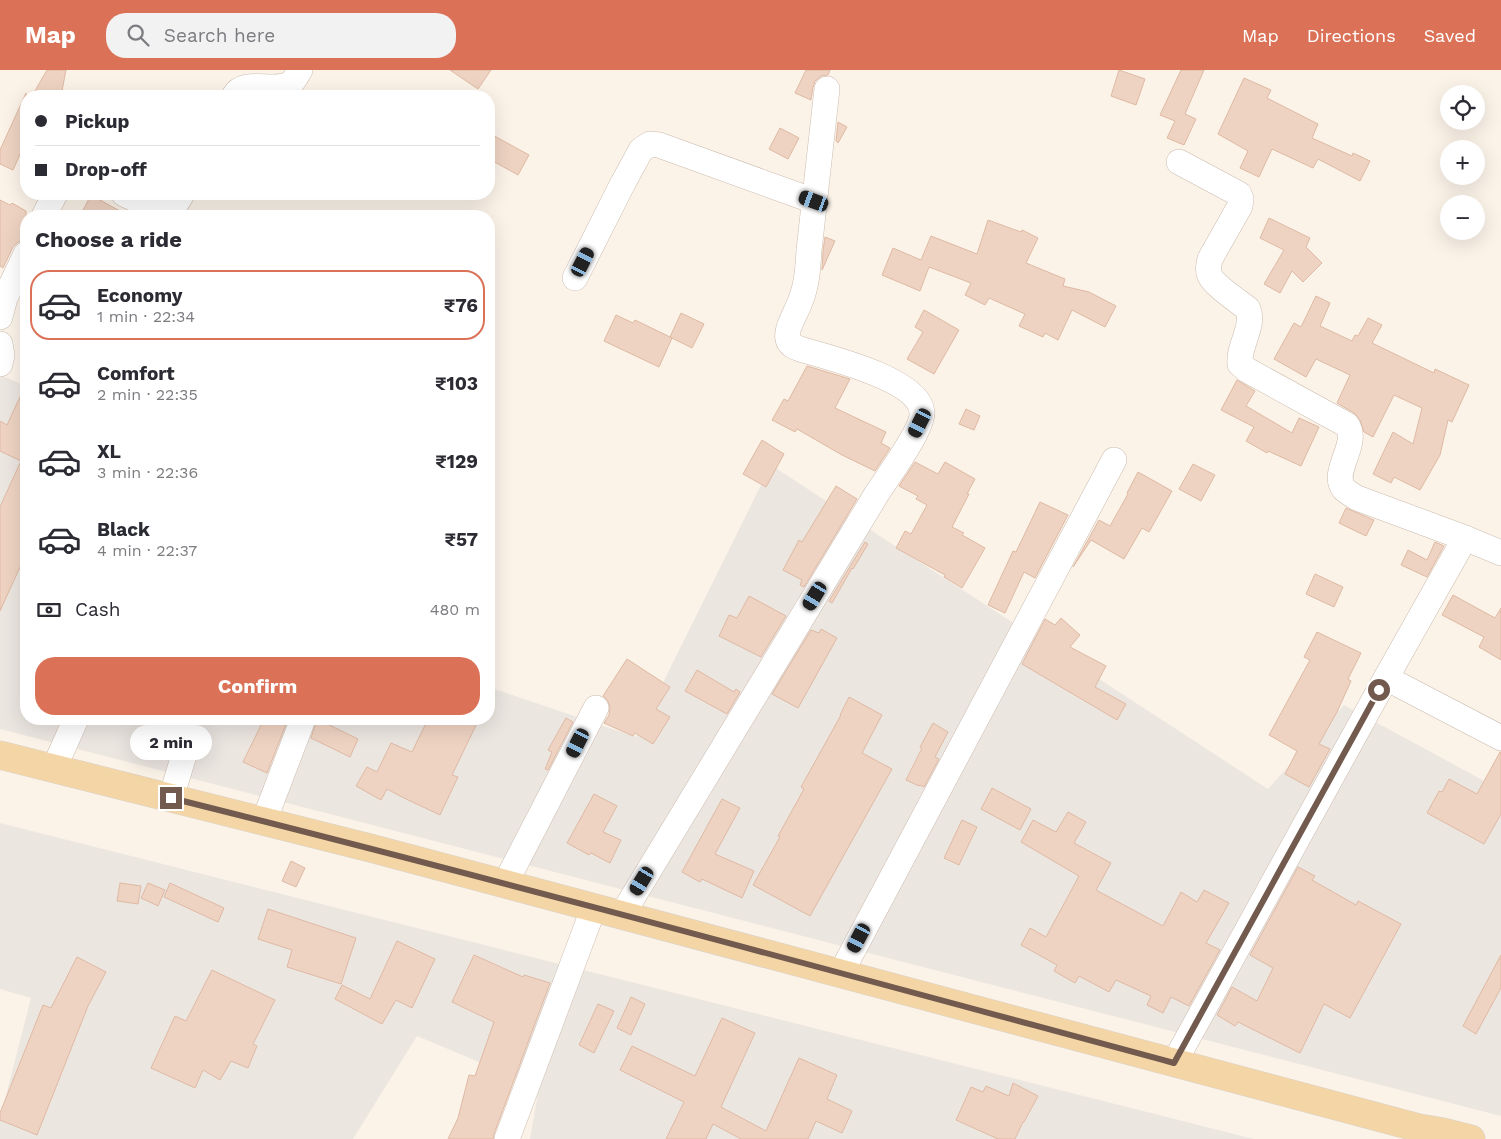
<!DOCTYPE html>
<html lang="en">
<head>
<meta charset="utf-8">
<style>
	:root { --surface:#fff; --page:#f2f2f3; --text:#2b2b33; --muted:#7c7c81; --line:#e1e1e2; --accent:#db7257 }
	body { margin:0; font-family:"Work Sans",sans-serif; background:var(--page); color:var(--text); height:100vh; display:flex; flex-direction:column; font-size:19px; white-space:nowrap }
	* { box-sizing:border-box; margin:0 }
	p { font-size:16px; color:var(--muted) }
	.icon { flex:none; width:28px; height:28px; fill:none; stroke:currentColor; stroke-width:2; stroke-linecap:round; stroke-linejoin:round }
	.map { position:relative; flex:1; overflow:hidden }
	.sheet { position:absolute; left:20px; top:140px; width:475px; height:515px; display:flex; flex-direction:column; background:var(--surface); border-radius:20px; box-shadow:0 5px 20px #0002 }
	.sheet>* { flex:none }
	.banner { position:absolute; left:20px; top:20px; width:475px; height:110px; border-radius:20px; box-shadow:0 5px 20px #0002; display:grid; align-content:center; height:110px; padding:0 15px; background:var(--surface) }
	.controls { position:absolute; left:1440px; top:15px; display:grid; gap:10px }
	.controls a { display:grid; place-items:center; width:45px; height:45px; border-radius:50%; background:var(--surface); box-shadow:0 5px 20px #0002; font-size:25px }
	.end { position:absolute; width:22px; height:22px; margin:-11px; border:6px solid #735a4e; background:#fff; box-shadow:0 0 0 2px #fff }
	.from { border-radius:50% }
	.bubble { position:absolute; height:35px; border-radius:18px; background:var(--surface); box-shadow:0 5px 20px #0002; font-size:16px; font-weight:700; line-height:35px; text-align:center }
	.car { position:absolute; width:15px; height:30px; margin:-15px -8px; border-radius:6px; box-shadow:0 0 4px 1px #0007; background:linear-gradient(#222 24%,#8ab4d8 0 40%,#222 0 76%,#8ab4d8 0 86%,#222 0) }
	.banner b { display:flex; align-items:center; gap:18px; height:48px; font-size:19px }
	.banner b+b { border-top:1px solid var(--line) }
	.banner i { width:12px; height:12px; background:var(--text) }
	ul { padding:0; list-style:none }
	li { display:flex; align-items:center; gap:15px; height:70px; margin:0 10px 8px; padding:0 5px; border:2px solid transparent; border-radius:20px }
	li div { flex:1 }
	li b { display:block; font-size:19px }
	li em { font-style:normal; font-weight:700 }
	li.selected { border-color:var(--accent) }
	li>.icon { width:45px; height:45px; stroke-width:1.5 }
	h2 { padding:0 15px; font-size:22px; line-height:60px }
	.pay { display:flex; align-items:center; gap:12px; height:55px; padding:0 15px; font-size:19px }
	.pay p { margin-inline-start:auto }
	.button { display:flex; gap:10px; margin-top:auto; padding:10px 15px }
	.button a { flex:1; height:58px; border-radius:20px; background:var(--accent); color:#fff; font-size:20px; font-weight:700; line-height:58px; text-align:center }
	header { display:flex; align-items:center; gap:30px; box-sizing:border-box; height:70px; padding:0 25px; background:var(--accent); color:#fff }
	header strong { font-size:24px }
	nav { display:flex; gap:28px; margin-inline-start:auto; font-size:18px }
	.search { width:350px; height:45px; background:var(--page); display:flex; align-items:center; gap:12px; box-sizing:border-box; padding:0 18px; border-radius:20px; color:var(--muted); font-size:19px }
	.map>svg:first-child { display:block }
	.industrial { fill:#ece6e1 }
	.building { fill:#eed3c2; stroke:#dfb9a3 }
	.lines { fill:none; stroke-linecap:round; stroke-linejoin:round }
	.minor-casing { stroke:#ccbbaf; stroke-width:26 }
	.major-casing { stroke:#d8d1cd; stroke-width:29 }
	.minor { stroke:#fff; stroke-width:25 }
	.major { stroke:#f4d6a6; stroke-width:28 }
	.route { stroke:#735a4e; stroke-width:6 }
</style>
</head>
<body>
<header>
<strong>Map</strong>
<div class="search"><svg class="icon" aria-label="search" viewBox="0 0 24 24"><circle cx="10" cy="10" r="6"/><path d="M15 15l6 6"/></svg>Search here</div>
<nav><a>Map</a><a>Directions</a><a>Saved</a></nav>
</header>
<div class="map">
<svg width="1501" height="1069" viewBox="0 0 1501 1069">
	<rect width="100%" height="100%" fill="#fbf3e8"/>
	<g class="industrial">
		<polygon points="0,305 26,316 26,649 489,649 489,617 636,667 771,395 1268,719 1344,635 1501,720 1501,1046 0,659"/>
		<polygon points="0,753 1254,1069 530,1069 539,1017 417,966 353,1069 0,1069 0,1049 31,928 0,919"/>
	</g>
	<g class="building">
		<polygon points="47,0 66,0 61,26 32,26"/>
		<polygon points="450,0 491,0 478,19"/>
		<polygon points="806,0 830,0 828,5 821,6 815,11 813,17 811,30 795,23"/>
		<polygon points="1119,0 1145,9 1136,35 1111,26"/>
		<polygon points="1181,0 1204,0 1185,44 1196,49 1184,75 1167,68 1175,51 1160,45"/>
		<polygon points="1244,8 1271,20 1267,28 1318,54 1312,68 1352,86 1353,83 1370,91 1360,111 1318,89 1313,98 1272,79 1259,107 1240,98 1248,81 1218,64"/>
		<polygon points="26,23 26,71 13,100 0,94 0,80"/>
		<polygon points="838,52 847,57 838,73 836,71"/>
		<polygon points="780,58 799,68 788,89 769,79"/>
		<polygon points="489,63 529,85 518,105 489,89"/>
		<polygon points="91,125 129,146 80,146"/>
		<polygon points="0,130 10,135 12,133 26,141 26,170 18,172 13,177 3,198 0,196"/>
		<polygon points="1269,148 1310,168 1306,177 1322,193 1303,212 1292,201 1280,223 1264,214 1284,180 1260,168"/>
		<polygon points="988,150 1021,162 1022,160 1038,168 1026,193 1065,209 1063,216 1089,222 1116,236 1105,257 1072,240 1058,270 1045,263 1043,267 1019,256 1025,244 989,228 985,235 965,225 971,213 929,197 920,221 882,205 893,178 921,190 931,166 977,184"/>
		<polygon points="825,167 835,171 822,200 823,181"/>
		<polygon points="1316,226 1330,233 1320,256 1352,271 1355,265 1358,266 1368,248 1382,255 1372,273 1434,303 1435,299 1469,315 1452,352 1448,350 1440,385 1420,420 1394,407 1391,413 1373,404 1393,362 1413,374 1422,338 1394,325 1373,367 1364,362 1360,350 1354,343 1337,333 1350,305 1316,289 1306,307 1274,289 1294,253 1301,257"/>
		<polygon points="924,240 959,260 934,304 907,289 923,262 915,257"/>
		<polygon points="681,243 704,254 692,278 670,267"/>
		<polygon points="616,245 633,253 635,250 672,268 659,297 604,271"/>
		<polygon points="807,296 850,309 835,338 886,362 881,373 890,378 875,401 842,385 797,359 795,362 772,350 784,329 788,331"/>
		<polygon points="1237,310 1255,321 1246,336 1292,363 1299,348 1319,357 1301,396 1268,381 1267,383 1246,371 1254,357 1221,340"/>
		<polygon points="26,314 26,500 20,497 0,541 0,437 21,391 0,381 0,351 7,355"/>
		<polygon points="966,339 980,346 974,360 959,354"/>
		<polygon points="762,370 784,384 766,417 743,404"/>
		<polygon points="915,392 938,404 945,392 975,409 967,424 969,424 952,457 964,463 962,465 985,478 962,518 944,507 945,505 896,478 905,461 911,464 927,435 916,429 918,426 899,416"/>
		<polygon points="1193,394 1215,405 1201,431 1179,419"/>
		<polygon points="1138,402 1172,421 1149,462 1142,458 1124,489 1091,470 1073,497 1099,450 1110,456 1128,424 1127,423"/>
		<polygon points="836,416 857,429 804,517 800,515 802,510 783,500 799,470 802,472"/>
		<polygon points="1040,432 1068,445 1035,508 1024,502 1005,543 988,535 1013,481 1016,482"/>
		<polygon points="1346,438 1374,450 1366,466 1339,453"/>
		<polygon points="865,472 868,474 853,499 852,498 832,533 829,531"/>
		<polygon points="1435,472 1444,476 1427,507 1401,495 1408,480 1427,490"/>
		<polygon points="1315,504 1343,517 1334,537 1306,524"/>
		<polygon points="1453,525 1495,548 1501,538 1501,590 1479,577 1484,567 1442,545"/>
		<polygon points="749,526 786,546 761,587 719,566 729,545 737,548"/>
		<polygon points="1061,548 1080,565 1070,577 1106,596 1095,617 1126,634 1117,650 1022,594 1045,549 1055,555"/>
		<polygon points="821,559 837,568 798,638 772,624 811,560 819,563"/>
		<polygon points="1317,562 1361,583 1348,609 1351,611 1337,642 1319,674 1330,679 1309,717 1285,704 1297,681 1269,665 1310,590 1304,587"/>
		<polygon points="627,589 670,617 656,639 670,647 653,674 635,663 633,666 604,653 609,645 610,637 608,631 603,626"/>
		<polygon points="697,600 734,622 736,619 740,622 727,644 685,621"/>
		<polygon points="849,627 882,645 862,683 892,699 810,846 753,815 780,767 778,766 804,719 801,717 841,645 840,645"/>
		<polygon points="566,648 573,652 548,700 545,699 552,682 548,680"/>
		<polygon points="264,649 288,649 267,703 243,692"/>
		<polygon points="317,649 358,669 350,687 311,668"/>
		<polygon points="428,649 479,649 452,705 458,707 440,745 402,727 387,719 381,730 356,716 367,697 377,702 391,673 412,682"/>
		<polygon points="933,653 948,662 935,687 939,689 924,717 920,715 919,716 906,710 922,678 920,677"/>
		<polygon points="1500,682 1501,682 1501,744 1484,774 1427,743 1439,721 1442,722 1449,709 1477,724"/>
		<polygon points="992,718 1031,739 1020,760 981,739"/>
		<polygon points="594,724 617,736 603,762 621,770 610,793 591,783 589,785 567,773"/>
		<polygon points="722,729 740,738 715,784 754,801 742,828 702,809 700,812 682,802"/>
		<polygon points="1068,742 1086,752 1074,773 1111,793 1096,820 1163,856 1181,822 1197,832 1204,820 1229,833 1206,873 1220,880 1189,936 1171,927 1163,943 1147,935 1151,926 1116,910 1109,922 1079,906 1075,913 1054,901 1057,895 1021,875 1030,858 1046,867 1079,806 1021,772 1033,750 1056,762"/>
		<polygon points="962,750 977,757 959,795 944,788"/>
		<polygon points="291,791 305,798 296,817 282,811"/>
		<polygon points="1298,797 1315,806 1312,810 1356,835 1358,831 1401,854 1350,948 1324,934 1300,983 1238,952 1235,956 1217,945 1232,917 1257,931 1273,898 1250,885"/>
		<polygon points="120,813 141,816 138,834 117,831"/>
		<polygon points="148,813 165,820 158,836 141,828"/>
		<polygon points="170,813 224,838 218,852 164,827"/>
		<polygon points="268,839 356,868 341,914 287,897 292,880 258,869"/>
		<polygon points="397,871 435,889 412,938 396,930 382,954 335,929 342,915 370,929"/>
		<polygon points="474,885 523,907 524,905 550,913 494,1064 493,1069 448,1069 458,1048 469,1005 475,1006 494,952 452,932"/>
		<polygon points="1501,885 1501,918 1476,964 1463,956"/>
		<polygon points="77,887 106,902 88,936 37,1065 0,1050 0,1043 43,935 51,938"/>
		<polygon points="212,900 275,930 253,974 257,976 248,998 231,991 220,1010 203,1000 195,1018 151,998 175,946 186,951"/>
		<polygon points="631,927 645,934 631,965 617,958"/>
		<polygon points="598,934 614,941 594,983 579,975"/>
		<polygon points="722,948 755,963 721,1037 766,1061 799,988 837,1005 827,1029 852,1041 842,1063 816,1051 808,1069 741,1069 713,1054 706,1069 666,1069 684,1032 620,1000 632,976 695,1006"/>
		<polygon points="1013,1013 1038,1026 1024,1052 1023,1052 1015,1069 998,1069 956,1050 971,1017 983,1022 986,1016 1009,1026"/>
	</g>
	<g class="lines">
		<defs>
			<g id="minor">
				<path d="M234 26C245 7 275 24 291 13 295 10 297 4 300 0"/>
				<path d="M1179 92 1239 124 1241 129 1240 136 1210 189C1209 195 1207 200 1210 206 1214 215 1238 231 1248 239 1255 256 1238 276 1240 294L1247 300 1347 355C1360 374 1330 402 1344 419 1347 422 1352 425 1357 428L1465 468 1501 483"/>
				<path d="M124 124C139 131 152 138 169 139L177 132 182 124"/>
				<polyline points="44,146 55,124"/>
				<polyline points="575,208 623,113 641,80 650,74 659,75 814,131"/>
				<polyline points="0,247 5,228 26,184"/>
				<polyline points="0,274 2,285 0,294"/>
				<polyline points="1386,608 1501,668"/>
				<polyline points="54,698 76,649"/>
				<polyline points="171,728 184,685 184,673 178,649"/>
				<polyline points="264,751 303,649"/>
				<polyline points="505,814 596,638"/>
				<path d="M622 845 876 425C886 409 924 358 922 342 919 309 827 287 800 279 795 277 789 275 788 269 785 260 797 241 800 232 807 215 808 198 809 180L827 19"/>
				<polyline points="841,903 1114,390"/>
				<polyline points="1174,993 1386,608 1465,468"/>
				<polyline points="507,1069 594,837"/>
			</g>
			<polyline id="major" points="0,685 374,779 1419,1058 1443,1062 1471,1069"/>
		</defs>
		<use href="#minor" class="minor-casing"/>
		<use href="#major" class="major-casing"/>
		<use href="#minor" class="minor"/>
		<use href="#major" class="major"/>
	</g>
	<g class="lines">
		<path class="route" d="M171 728C507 812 840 903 1174 993L1379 620"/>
	</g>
</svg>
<div class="controls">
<a><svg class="icon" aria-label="locate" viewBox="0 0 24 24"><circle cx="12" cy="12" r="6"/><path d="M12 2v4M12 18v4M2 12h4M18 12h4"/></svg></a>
<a>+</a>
<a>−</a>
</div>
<i class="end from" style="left:1379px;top:620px"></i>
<i class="end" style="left:171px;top:728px"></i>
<div class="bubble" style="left:130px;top:655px;width:82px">2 min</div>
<i class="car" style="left:814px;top:131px;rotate:290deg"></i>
<i class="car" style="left:583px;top:192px;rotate:27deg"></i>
<i class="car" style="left:920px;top:353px;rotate:207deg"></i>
<i class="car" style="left:815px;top:526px;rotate:211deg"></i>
<i class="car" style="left:578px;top:673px;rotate:207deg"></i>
<i class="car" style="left:642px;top:811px;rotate:211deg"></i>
<i class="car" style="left:859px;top:868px;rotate:208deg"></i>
<div class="banner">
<b><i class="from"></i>Pickup</b>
<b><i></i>Drop-off</b>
</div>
<section class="sheet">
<h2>Choose a ride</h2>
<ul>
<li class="selected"><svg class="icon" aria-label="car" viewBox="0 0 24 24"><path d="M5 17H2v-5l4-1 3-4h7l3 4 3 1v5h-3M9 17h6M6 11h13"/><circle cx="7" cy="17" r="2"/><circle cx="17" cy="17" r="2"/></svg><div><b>Economy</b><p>1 min · 22:34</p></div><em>₹76</em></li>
<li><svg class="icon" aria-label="car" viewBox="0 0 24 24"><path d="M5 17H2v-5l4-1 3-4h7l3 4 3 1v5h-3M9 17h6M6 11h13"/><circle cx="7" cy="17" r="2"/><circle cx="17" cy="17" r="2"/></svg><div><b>Comfort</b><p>2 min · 22:35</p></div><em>₹103</em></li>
<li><svg class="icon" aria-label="car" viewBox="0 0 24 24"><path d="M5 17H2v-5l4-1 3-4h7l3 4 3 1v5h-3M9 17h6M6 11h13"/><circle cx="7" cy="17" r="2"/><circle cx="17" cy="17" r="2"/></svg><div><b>XL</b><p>3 min · 22:36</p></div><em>₹129</em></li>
<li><svg class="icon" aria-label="car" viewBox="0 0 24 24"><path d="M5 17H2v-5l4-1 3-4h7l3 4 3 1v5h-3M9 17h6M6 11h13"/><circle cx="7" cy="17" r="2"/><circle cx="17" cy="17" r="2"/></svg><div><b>Black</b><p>4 min · 22:37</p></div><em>₹57</em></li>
</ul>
<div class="pay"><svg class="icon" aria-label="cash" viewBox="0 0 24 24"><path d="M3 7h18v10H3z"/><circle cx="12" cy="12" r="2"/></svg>Cash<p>480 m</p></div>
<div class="button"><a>Confirm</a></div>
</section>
</div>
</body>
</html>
